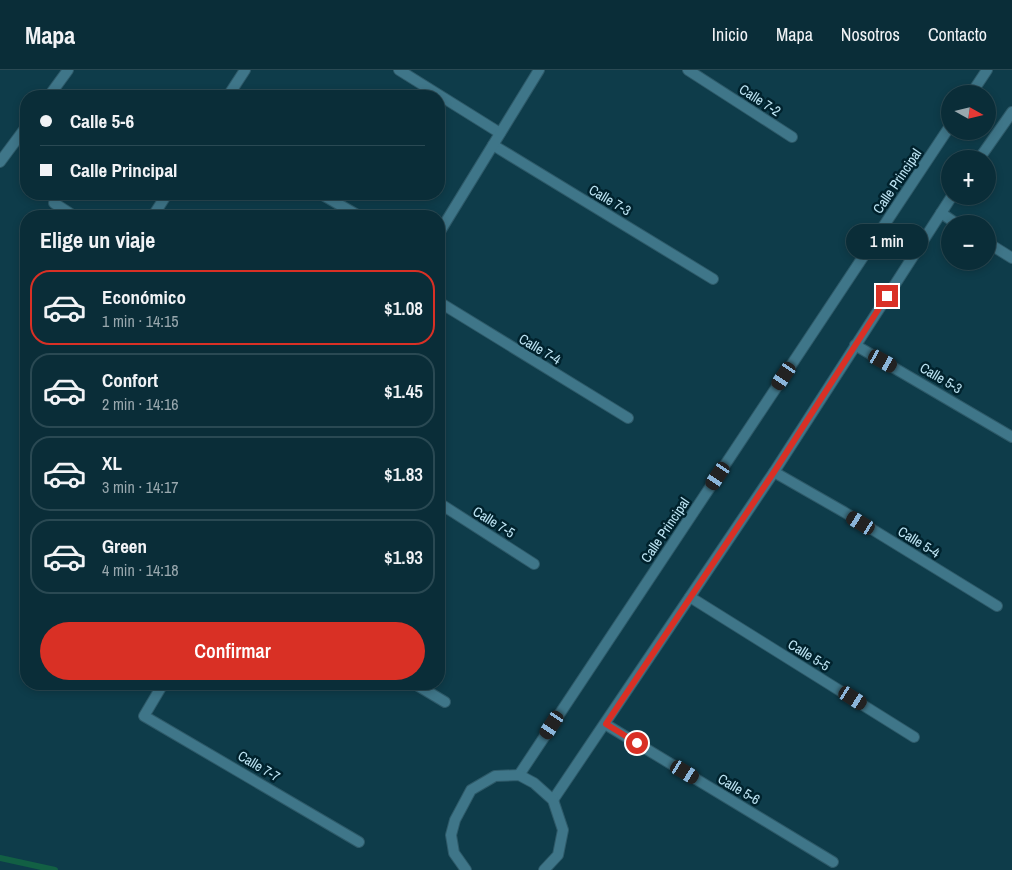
<!DOCTYPE html>
<html lang="es">
<head>
<meta charset="utf-8">
<style>
	:root { --surface:#0a2d38; --page:#133540; --text:#f1f3f6; --muted:#99a8ae; --line:#2a4953; --accent:#d93025 }
	body { margin:0; font-family:"Archivo Narrow",sans-serif; background:var(--page); color:var(--text); height:100vh; display:flex; flex-direction:column; font-size:19px; white-space:nowrap }
	* { box-sizing:border-box; margin:0 }
	p { font-size:16px; color:var(--muted) }
	.icon { flex:none; width:28px; height:28px; fill:none; stroke:currentColor; stroke-width:2; stroke-linecap:round; stroke-linejoin:round }
	.map { position:relative; flex:1; overflow:hidden }
	.side { position:absolute; left:20px; top:140px; width:425px; height:480px; display:flex; flex-direction:column; background:var(--surface); border-radius:20px; box-shadow:0 2px 8px #0003,0 0 0 1px var(--line) }
	.side>* { flex:none }
	.hud { position:absolute; left:20px; top:20px; width:425px; height:110px; border-radius:20px; box-shadow:0 2px 8px #0003,0 0 0 1px var(--line); display:grid; align-content:center; height:110px; padding:0 20px; background:var(--surface) }
	.needle { width:32px; rotate:98deg }
	.controls { position:absolute; left:941px; top:15px; display:grid; gap:10px }
	.controls a { display:grid; place-items:center; width:55px; height:55px; border-radius:50%; background:var(--surface); box-shadow:0 2px 8px #0003,0 0 0 1px var(--line); font-size:25px }
	.end { position:absolute; width:22px; height:22px; margin:-11px; border:6px solid #d93025; background:#fff; box-shadow:0 0 0 2px #fff }
	.from { border-radius:50% }
	.bubble { position:absolute; height:35px; border-radius:18px; background:var(--surface); box-shadow:0 2px 8px #0003,0 0 0 1px var(--line); font-size:16px; font-weight:600; line-height:35px; text-align:center }
	.car { position:absolute; width:15px; height:30px; margin:-15px -8px; border-radius:6px; box-shadow:0 0 4px 1px #0007; background:linear-gradient(#222 24%,#8ab4d8 0 40%,#222 0 76%,#8ab4d8 0 86%,#222 0) }
	.hud b { display:flex; align-items:center; gap:18px; height:48px; font-size:19px }
	.hud b+b { border-top:1px solid var(--line) }
	.hud i { width:12px; height:12px; background:var(--text) }
	ul { padding:0; list-style:none }
	li { display:flex; align-items:center; gap:15px; height:75px; margin:0 10px 8px; padding:0 10px; border:2px solid var(--line); border-radius:20px }
	li div { flex:1 }
	li b { display:block; font-size:19px }
	li em { font-style:normal; font-weight:600 }
	li.current { border-color:var(--accent) }
	li>.icon { width:45px; height:45px; stroke-width:1.5 }
	h2 { padding:0 20px; font-size:22px; line-height:60px }
	.action { display:flex; gap:10px; margin-top:auto; padding:10px 20px }
	.action a { flex:1; height:58px; border-radius:30px; background:var(--accent); color:#fff; font-size:20px; font-weight:600; line-height:58px; text-align:center }
	header { display:flex; align-items:center; gap:30px; box-sizing:border-box; height:70px; padding:0 25px; background:var(--surface); border-bottom:1px solid var(--line) }
	header strong { font-size:24px }
	nav { display:flex; gap:28px; margin-inline-start:auto; font-size:18px }
	.map>svg:first-child { display:block }
	.lines { fill:none; stroke-linecap:round; stroke-linejoin:round }
	.stream { stroke:#126044; stroke-width:6 }
	.minor-casing { stroke:#2e5a69; stroke-width:12 }
	.minor { stroke:#3f7689; stroke-width:10 }
	.route { stroke:#d93025; stroke-width:6 }
	.labels { text-anchor:middle; dominant-baseline:central; stroke-width:5; stroke-linejoin:round; paint-order:stroke }
	.street-label { font-size:14px; fill:#bee5f4; stroke:#00222d }
</style>
</head>
<body>
<header>
<strong>Mapa</strong>
<nav><a>Inicio</a><a>Mapa</a><a>Nosotros</a><a>Contacto</a></nav>
</header>
<div class="map">
<svg width="1012" height="800" viewBox="0 0 1012 800">
	<rect width="100%" height="100%" fill="#0e3c4a"/>
	<g class="lines">
		<polyline class="stream" points="0,788 55,800"/>
		<defs>
			<g id="minor">
				<polyline points="399,0 500,63"/>
				<polyline points="688,0 792,67"/>
				<polyline points="971,24 987,0"/>
				<polyline points="49,26 68,0"/>
				<polyline points="228,26 245,0"/>
				<polyline points="493,75 713,209"/>
				<polyline points="979,89 1012,42"/>
				<polyline points="0,92 26,57"/>
				<polyline points="321,124 359,146"/>
				<polyline points="54,133 74,146"/>
				<polyline points="941,143 957,154"/>
				<polyline points="153,146 167,124"/>
				<polyline points="439,163 539,0"/>
				<polyline points="988,173 1012,188"/>
				<polyline points="439,232 628,348"/>
				<polyline points="855,275 1012,367"/>
				<polyline points="774,402 844,442 997,536"/>
				<polyline points="439,433 534,494"/>
				<polyline points="690,527 914,667"/>
				<polyline points="163,614 144,646 359,772"/>
				<polyline points="415,614 445,632"/>
				<polyline points="605,654 833,792"/>
				<polyline points="519,705 950,56"/>
				<polyline points="553,730 774,402 952,126"/>
				<polyline points="466,800 454,783 451,765 455,750 471,720 495,706 519,705 534,713 553,730 563,760 558,785 544,800"/>
			</g>
		</defs>
		<use href="#minor" class="minor-casing"/>
		<use href="#minor" class="minor"/>
	</g>
	<g class="lines">
		<polyline class="route" points="637,673 606,654 774,402 887,226"/>
	</g>
	<g class="labels">
		<g class="street-label">
			<text transform="translate(760 30) rotate(33)">Calle 7-2</text>
			<text transform="translate(897 111) rotate(-56)">Calle Principal</text>
			<text transform="translate(610 130) rotate(31)">Calle 7-3</text>
			<text transform="translate(540 279) rotate(31)">Calle 7-4</text>
			<text transform="translate(941 308) rotate(31)">Calle 5-3</text>
			<text transform="translate(494 452) rotate(32)">Calle 7-5</text>
			<text transform="translate(665 460) rotate(-56)">Calle Principal</text>
			<text transform="translate(919 472) rotate(32)">Calle 5-4</text>
			<text transform="translate(809 585) rotate(32)">Calle 5-5</text>
			<text transform="translate(259 696) rotate(31)">Calle 7-7</text>
			<text transform="translate(739 719) rotate(31)">Calle 5-6</text>
		</g>
	</g>
</svg>
<div class="controls">
<a><svg class="needle" viewBox="-14 -14 28 28"><path d="M0-13l5 13h-10z" fill="#e53935"/><path d="M0 13l5-13h-10z" fill="#99a8ae"/></svg></a>
<a>+</a>
<a>−</a>
</div>
<i class="end from" style="left:637px;top:673px"></i>
<i class="end" style="left:887px;top:226px"></i>
<div class="bubble" style="left:846px;top:154px;width:82px">1 min</div>
<i class="car" style="left:883px;top:291px;rotate:119deg"></i>
<i class="car" style="left:784px;top:306px;rotate:214deg"></i>
<i class="car" style="left:718px;top:406px;rotate:214deg"></i>
<i class="car" style="left:861px;top:453px;rotate:301deg"></i>
<i class="car" style="left:853px;top:628px;rotate:122deg"></i>
<i class="car" style="left:552px;top:655px;rotate:213deg"></i>
<i class="car" style="left:685px;top:702px;rotate:121deg"></i>
<div class="hud">
<b><i class="from"></i>Calle 5-6</b>
<b><i></i>Calle Principal</b>
</div>
<section class="side">
<h2>Elige un viaje</h2>
<ul>
<li class="current"><svg class="icon" aria-label="car" viewBox="0 0 24 24"><path d="M5 17H2v-5l4-1 3-4h7l3 4 3 1v5h-3M9 17h6M6 11h13"/><circle cx="7" cy="17" r="2"/><circle cx="17" cy="17" r="2"/></svg><div><b>Económico</b><p>1 min · 14:15</p></div><em>$1.08</em></li>
<li><svg class="icon" aria-label="car" viewBox="0 0 24 24"><path d="M5 17H2v-5l4-1 3-4h7l3 4 3 1v5h-3M9 17h6M6 11h13"/><circle cx="7" cy="17" r="2"/><circle cx="17" cy="17" r="2"/></svg><div><b>Confort</b><p>2 min · 14:16</p></div><em>$1.45</em></li>
<li><svg class="icon" aria-label="car" viewBox="0 0 24 24"><path d="M5 17H2v-5l4-1 3-4h7l3 4 3 1v5h-3M9 17h6M6 11h13"/><circle cx="7" cy="17" r="2"/><circle cx="17" cy="17" r="2"/></svg><div><b>XL</b><p>3 min · 14:17</p></div><em>$1.83</em></li>
<li><svg class="icon" aria-label="car" viewBox="0 0 24 24"><path d="M5 17H2v-5l4-1 3-4h7l3 4 3 1v5h-3M9 17h6M6 11h13"/><circle cx="7" cy="17" r="2"/><circle cx="17" cy="17" r="2"/></svg><div><b>Green</b><p>4 min · 14:18</p></div><em>$1.93</em></li>
</ul>
<div class="action"><a>Confirmar</a></div>
</section>
</div>
</body>
</html>
